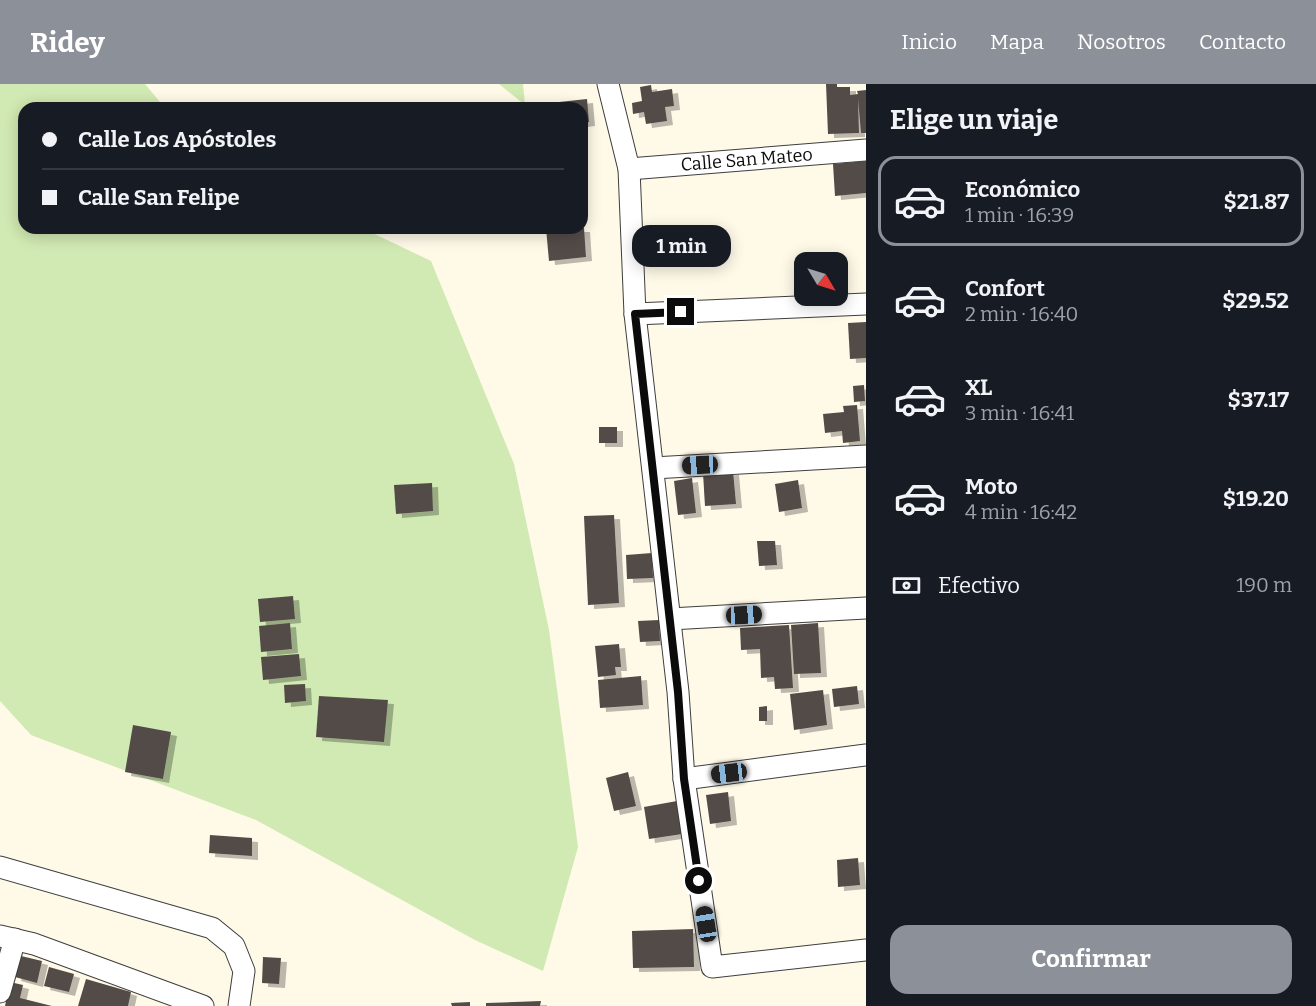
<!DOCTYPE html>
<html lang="es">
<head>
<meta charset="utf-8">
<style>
	:root { --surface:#171b24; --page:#242831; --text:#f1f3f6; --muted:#9ea1a6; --line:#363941; --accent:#8c9099 }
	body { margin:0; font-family:Bitter,serif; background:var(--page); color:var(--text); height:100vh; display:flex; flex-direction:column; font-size:22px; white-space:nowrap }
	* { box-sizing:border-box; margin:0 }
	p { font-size:20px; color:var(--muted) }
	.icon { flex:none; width:33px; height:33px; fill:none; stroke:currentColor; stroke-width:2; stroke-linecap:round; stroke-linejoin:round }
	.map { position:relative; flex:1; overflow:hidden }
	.panel { display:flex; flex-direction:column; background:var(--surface); width:450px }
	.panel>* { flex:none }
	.banner { position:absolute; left:18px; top:18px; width:570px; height:132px; border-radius:18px; box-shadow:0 3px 15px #0003; display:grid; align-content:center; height:132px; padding:0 24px; background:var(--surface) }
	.needle { width:39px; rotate:128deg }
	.fabs { position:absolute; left:794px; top:168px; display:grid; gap:12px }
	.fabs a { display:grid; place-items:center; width:54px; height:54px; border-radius:12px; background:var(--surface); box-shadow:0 3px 15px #0003; font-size:30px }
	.end { position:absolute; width:27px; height:27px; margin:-14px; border:8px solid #0b0b0b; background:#fff; box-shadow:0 0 0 3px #fff }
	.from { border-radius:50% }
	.bubble { position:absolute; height:42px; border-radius:18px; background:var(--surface); box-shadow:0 3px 15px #0003; font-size:20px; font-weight:700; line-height:42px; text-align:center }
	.car { position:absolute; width:18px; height:36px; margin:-18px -9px; border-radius:8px; box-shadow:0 0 4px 2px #0007; background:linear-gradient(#222 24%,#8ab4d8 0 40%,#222 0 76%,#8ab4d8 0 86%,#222 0) }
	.banner b { display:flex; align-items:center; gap:21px; height:57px; font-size:22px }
	.banner b+b { border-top:2px solid var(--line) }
	.banner i { width:15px; height:15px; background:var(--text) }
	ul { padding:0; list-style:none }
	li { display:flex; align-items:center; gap:18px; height:90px; margin:0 12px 9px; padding:0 12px; border:3px solid transparent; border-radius:18px }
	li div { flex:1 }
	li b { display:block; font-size:22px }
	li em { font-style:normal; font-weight:700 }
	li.selected { border-color:var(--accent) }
	li>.icon { width:54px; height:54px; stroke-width:1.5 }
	h2 { padding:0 24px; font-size:27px; line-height:72px }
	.pay { display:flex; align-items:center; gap:15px; height:66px; padding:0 24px; font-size:22px }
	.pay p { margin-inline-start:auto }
	.primary-button { display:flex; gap:12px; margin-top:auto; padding:12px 24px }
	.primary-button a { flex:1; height:69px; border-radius:18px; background:var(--accent); color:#fff; font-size:24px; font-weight:700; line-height:69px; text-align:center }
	header { display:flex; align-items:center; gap:36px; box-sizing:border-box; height:84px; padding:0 30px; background:var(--accent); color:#fff }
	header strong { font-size:28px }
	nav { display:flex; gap:33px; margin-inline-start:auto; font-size:21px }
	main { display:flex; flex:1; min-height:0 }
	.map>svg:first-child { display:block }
	.green { fill:#d1e9b2 }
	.building { fill:#534b47; filter:url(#shadow) }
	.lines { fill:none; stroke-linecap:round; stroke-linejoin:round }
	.minor-casing { stroke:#3e3e3e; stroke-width:23 }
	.minor { stroke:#fff; stroke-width:21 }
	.route { stroke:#0b0b0b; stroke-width:8 }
	.labels { text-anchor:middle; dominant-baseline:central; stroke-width:6; stroke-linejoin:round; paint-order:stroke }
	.street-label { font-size:18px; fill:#0b0b0b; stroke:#fff }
</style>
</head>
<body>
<header>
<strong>Ridey</strong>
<nav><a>Inicio</a><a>Mapa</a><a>Nosotros</a><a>Contacto</a></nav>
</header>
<main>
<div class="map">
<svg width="866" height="922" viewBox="0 0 866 922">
	<defs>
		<filter id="shadow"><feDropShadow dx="6" dy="4" stdDeviation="0" flood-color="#0004"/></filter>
	</defs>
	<rect width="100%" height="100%" fill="#fff9e8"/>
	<g class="green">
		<polygon points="0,0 145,0 165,24 24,24 24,144 362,144 431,177 514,380 549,546 578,763 543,887 475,856 256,736 31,651 0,617"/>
		<polygon points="499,0 523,0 525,21"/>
	</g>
	<g class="building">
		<polygon points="826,0 837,0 837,3 850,3 850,11 858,10 857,7 866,6 866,49 861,49 858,15 859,49 828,50"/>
		<polygon points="651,1 652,8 672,5 674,22 665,23 667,37 646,40 644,28 633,30 632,19 642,17 640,3"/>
		<polygon points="587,15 589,38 582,39 582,24 559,24 559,18"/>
		<polygon points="866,77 866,109 835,112 833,80"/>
		<polygon points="546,144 584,144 586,173 549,177"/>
		<polygon points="866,238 866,274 850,275 848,239"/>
		<polygon points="864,301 865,317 854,318 853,302"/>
		<polygon points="857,321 860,357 843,359 842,347 825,349 823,330 844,328 843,322"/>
		<rect x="599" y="343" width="18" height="16"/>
		<polygon points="733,387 736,420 705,422 703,389"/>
		<polygon points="692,394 696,429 678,431 674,397"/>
		<polygon points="798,396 802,424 779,428 775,400"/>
		<polygon points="432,399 433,427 396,430 394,401"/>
		<polygon points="614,431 619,519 588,521 584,432"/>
		<polygon points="757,457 775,457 777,481 759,482"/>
		<polygon points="652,469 653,494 627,495 626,471"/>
		<polygon points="293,512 295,535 260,538 258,515"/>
		<polygon points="659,536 660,557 640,558 638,537"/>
		<polygon points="290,539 292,565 261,568 259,542"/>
		<polygon points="818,539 821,589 794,590 791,541"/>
		<polygon points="789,541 793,604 775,605 774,593 761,594 760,565 741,566 740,544"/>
		<polygon points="619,560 621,583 615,583 616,591 598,593 595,562"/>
		<polygon points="299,570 301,592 263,596 261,573"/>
		<polygon points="641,592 643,621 600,624 598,596"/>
		<polygon points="305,600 306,617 285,619 284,601"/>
		<polygon points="857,602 859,620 834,623 832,605"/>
		<polygon points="823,606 827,641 794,646 790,610"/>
		<polygon points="319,612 388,616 384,658 316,653"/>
		<polygon points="767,622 767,637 759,637 759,623"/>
		<polygon points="133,641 171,648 163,695 125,688"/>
		<polygon points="628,688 636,722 614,727 606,694"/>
		<polygon points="728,708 731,737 710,740 706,711"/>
		<polygon points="677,717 682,750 649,755 644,723"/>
		<polygon points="210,751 252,754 252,772 209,769"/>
		<polygon points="858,774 860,801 838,803 837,776"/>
		<polygon points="693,845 694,883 633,884 632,847"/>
		<polygon points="21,872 42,877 37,899 15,893"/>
		<polygon points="263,873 281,874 279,900 262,899"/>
		<polygon points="49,883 74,890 69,908 44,902"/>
		<polygon points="86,895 131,908 128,922 78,922"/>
		<polygon points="10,898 23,901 20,914 52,922 5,922"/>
		<polygon points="541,917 540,922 486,922 486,919"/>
		<polygon points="470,918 470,922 452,922 451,919"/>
	</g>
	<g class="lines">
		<defs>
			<g id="minor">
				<polyline points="608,0 629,85 635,230 678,608 684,695 712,883 866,866"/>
				<path id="s1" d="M629 85 866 66"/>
				<polyline points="635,230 866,220"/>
				<polyline points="653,384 866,372"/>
				<polyline points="670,535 866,524"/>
				<polyline points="684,695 866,671"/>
				<polyline points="0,783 212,844 234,862 244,887 239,922"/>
				<polyline points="0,852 34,860 203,922"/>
				<polyline points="0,908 15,855"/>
			</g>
		</defs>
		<use href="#minor" class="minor-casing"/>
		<use href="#minor" class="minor"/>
	</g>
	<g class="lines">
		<polyline class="route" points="681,228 635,230 678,608 684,695 699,797"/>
	</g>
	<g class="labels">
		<g class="street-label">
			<text stroke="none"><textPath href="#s1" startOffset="118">Calle San Mateo</textPath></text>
		</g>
	</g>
</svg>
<div class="fabs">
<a><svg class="needle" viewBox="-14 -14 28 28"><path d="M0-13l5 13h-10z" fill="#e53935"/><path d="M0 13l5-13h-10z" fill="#9ea1a6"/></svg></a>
</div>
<i class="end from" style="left:699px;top:797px"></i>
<i class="end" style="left:681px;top:228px"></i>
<div class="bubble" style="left:632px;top:141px;width:99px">1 min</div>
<i class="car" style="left:700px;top:381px;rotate:267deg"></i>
<i class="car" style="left:744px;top:531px;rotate:87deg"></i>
<i class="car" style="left:729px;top:689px;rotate:263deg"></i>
<i class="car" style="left:706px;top:840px;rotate:351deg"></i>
<div class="banner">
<b><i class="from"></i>Calle Los Apóstoles</b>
<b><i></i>Calle San Felipe</b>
</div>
</div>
<section class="panel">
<h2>Elige un viaje</h2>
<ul>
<li class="selected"><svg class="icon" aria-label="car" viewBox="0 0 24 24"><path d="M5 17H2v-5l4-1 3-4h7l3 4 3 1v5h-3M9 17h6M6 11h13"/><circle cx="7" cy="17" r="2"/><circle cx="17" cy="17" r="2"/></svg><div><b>Económico</b><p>1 min · 16:39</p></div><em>$21.87</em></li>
<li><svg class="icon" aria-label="car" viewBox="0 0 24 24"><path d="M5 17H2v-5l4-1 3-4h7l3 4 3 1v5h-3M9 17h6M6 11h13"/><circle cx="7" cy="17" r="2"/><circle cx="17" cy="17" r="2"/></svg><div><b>Confort</b><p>2 min · 16:40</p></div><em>$29.52</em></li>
<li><svg class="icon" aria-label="car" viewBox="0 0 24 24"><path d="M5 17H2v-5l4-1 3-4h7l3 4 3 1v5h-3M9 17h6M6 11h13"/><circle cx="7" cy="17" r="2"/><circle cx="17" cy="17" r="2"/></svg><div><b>XL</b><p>3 min · 16:41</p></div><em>$37.17</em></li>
<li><svg class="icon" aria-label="car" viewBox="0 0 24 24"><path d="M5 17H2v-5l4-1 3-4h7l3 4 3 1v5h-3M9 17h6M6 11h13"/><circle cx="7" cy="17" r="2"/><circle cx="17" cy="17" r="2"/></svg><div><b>Moto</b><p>4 min · 16:42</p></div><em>$19.20</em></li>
</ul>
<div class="pay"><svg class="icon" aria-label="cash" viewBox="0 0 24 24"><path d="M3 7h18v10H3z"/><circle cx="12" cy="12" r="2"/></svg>Efectivo<p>190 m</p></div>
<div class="primary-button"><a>Confirmar</a></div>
</section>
</main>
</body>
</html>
